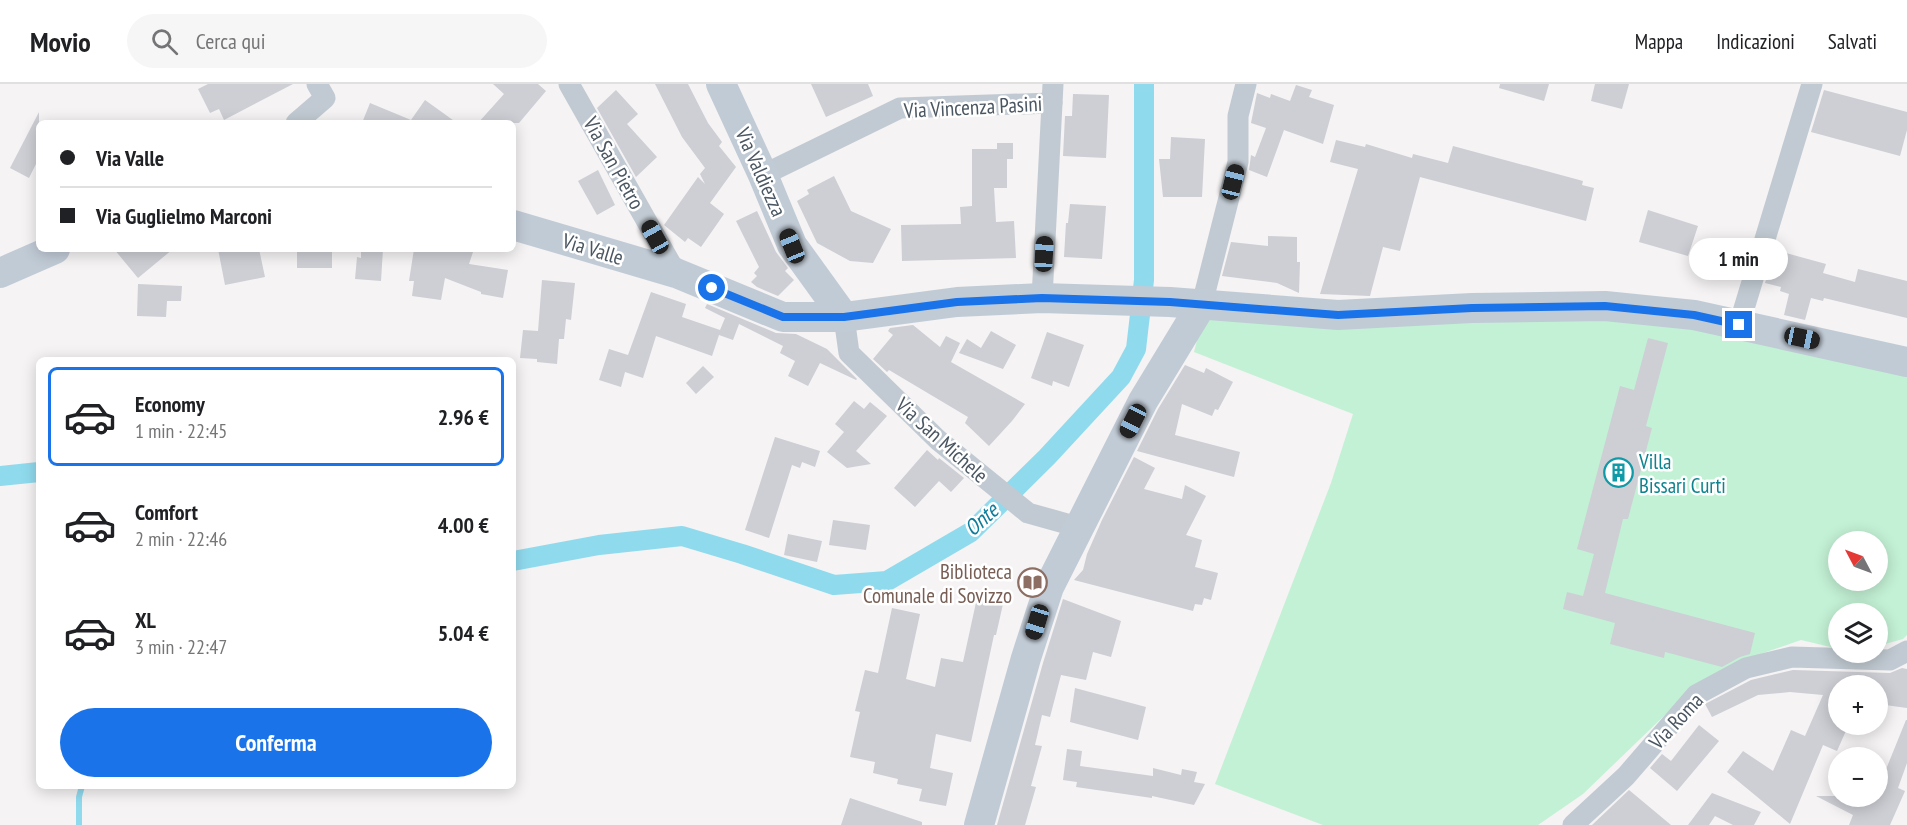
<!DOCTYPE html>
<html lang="it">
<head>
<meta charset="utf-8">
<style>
	:root { --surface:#fff; --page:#f6f6f6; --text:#202124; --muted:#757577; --line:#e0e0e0; --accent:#1a73e8 }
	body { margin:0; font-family:"PT Sans Narrow",sans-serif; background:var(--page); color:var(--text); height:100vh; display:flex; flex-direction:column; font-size:22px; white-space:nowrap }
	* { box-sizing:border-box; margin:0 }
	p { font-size:20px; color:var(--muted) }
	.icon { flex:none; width:33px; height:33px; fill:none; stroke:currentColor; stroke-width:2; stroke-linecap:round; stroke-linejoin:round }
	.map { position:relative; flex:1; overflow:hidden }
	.sheet { position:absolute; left:36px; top:273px; width:480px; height:432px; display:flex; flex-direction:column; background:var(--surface); border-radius:9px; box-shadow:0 3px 15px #0003 }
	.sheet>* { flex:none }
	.hud { position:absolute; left:36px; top:36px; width:480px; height:132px; border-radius:9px; box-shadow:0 3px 15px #0003; display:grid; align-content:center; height:132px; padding:0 24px; background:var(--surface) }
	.needle { width:39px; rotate:311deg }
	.fabs { position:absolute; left:1828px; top:447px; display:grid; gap:12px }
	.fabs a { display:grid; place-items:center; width:60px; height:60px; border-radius:50%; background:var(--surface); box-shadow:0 3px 15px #0003; font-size:30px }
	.end { position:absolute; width:27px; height:27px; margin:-14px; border:8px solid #1a73e8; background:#fff; box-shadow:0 0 0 3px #fff }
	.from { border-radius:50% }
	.bubble { position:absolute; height:42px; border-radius:21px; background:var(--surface); box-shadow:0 3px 15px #0003; font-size:20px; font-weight:700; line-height:42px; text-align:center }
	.car { position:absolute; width:18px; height:36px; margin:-18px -9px; border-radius:8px; box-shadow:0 0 4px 2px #0007; background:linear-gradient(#222 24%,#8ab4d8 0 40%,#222 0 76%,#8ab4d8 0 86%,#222 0) }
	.hud b { display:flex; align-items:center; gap:21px; height:57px; font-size:22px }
	.hud b+b { border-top:2px solid var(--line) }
	.hud i { width:15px; height:15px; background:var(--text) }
	ul { padding:10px 0 0; list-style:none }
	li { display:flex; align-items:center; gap:18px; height:99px; margin:0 12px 9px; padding:0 12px; border:3px solid transparent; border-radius:9px }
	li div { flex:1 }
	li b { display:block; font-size:22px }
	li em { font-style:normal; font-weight:700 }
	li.active { border-color:var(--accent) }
	li>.icon { width:54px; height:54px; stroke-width:1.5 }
	.cta { display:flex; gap:12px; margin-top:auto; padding:12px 24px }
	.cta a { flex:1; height:69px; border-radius:36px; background:var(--accent); color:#fff; font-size:24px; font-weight:700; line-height:69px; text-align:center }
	header { display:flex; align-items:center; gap:36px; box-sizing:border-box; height:84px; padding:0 30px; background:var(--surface); border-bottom:2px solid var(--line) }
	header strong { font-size:28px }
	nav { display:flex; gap:33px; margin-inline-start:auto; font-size:21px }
	.search { width:420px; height:54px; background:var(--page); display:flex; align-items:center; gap:15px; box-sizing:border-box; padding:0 21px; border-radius:33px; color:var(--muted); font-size:22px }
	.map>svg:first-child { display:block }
	.green { fill:#c3f1d5; fill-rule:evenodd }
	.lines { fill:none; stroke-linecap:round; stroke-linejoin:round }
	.stream { stroke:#90daee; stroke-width:6 }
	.canal { stroke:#90daee; stroke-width:20 }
	.building { fill:#cdcfd5 }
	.street { stroke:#c1cad2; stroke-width:21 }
	.secondary { stroke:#c1cbd6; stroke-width:30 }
	.route { stroke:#1a73e8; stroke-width:8 }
	.labels { text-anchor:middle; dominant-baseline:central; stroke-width:5; stroke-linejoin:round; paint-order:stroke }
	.street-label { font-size:21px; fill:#4a5661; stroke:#fff }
	.culture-label { font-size:21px; fill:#0d838f; stroke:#fff; text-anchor:start }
	.education-label { font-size:21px; fill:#785e54; stroke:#fff; text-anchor:end }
	.water-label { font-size:22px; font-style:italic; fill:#0c7c9b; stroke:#fff }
</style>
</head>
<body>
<header>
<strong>Movio</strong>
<div class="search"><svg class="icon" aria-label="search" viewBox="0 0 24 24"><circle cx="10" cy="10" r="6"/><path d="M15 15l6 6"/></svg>Cerca qui</div>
<nav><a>Mappa</a><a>Indicazioni</a><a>Salvati</a></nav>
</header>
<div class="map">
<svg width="1907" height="741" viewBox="0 0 1907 741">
	<rect width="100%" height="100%" fill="#f5f3f3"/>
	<path class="green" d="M1203 233 1622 234 1689 241 1907 286V551L1903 555 1878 562V530H1839V565L1801 556 1749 574 1695 602 1583 710 1538 741H1323L1215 700 1331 399 1353 330 1194 268ZM1839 458H1878V496H1839Z"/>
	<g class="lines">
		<polyline class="stream" points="79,741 79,713 82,702"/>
		<g class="canal">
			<polyline points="0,392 39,388"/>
			<polyline points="513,477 599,461 682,452 742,470 834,501 887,497 971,448 1047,373 1121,293 1136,265 1144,196 1144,0"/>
		</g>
	</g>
	<g class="building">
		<polygon points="208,0 293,0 224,36 219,25 210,29 198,5"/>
		<polygon points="493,0 538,0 546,7 519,39 478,39 504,10"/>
		<polygon points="655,0 688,0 708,39 722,58 719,62 736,83 710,119 724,130 701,163 688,154 685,158 664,141 698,93 705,100 700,90 705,84 682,53"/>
		<polygon points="811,0 868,0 873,12 826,33"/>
		<polygon points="1500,0 1549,0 1544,17 1499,4"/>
		<polygon points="1595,0 1629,0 1622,25 1591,17"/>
		<polygon points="1296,1 1312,6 1309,13 1334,21 1323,60 1284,46 1267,93 1249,86 1251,71 1255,73 1266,44 1251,39 1257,9 1270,14 1271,10 1290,17"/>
		<polygon points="616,6 638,30 627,40 657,73 636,93 597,24"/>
		<polygon points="1824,6 1907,28 1907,46 1900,72 1811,48"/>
		<polygon points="1073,10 1109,11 1106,74 1063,72 1065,32 1072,32"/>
		<polygon points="425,16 457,39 362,39 370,19 411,36"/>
		<polygon points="39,28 39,74 29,94 10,84"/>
		<polygon points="1171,53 1205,55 1202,113 1163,113 1159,75 1170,75"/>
		<polygon points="1336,56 1365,63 1366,60 1412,74 1413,70 1448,79 1453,62 1583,97 1582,101 1594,104 1586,137 1420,93 1400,167 1383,163 1370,212 1320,210 1358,85 1330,78"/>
		<polygon points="997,59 1013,59 1013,75 1007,75 1007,104 994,104 996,138 1014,137 1016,174 902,177 901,141 961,140 960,123 972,122 972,65 997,65"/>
		<polygon points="598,86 615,121 597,131 578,97"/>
		<polygon points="834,92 851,127 891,145 873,179 850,177 817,159 797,117 809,110 807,106"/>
		<polygon points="1070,120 1106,122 1102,175 1064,173 1066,139 1068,139"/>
		<polygon points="1648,126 1698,142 1688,172 1639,158"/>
		<polygon points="757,127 776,168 788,184 785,187 794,196 778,212 757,203 751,198 757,192 754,189 759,183 736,137"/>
		<polygon points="1268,152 1297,153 1297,178 1300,178 1299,209 1277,199 1222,192 1231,158 1268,162"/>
		<polygon points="114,165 173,165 138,194"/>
		<polygon points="218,165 259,165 265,193 225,201"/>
		<rect x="297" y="165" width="35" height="19"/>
		<polygon points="361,165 383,165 381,197 355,195 357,173 361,174"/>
		<polygon points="414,165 474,165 469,180 508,186 503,214 481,210 481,208 445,194 441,216 412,212 414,197 409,197"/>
		<polygon points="1775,166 1826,180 1823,189 1855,198 1858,185 1907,197 1907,234 1824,214 1823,217 1811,214 1805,236 1784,231 1789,210 1780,207 1781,203 1765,199"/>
		<polygon points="542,196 575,199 571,236 566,235 564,255 559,255 557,280 537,278 537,275 520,274 523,246 538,247"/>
		<polygon points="138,200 182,202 181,217 167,217 166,233 137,232"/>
		<polygon points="651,208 686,220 682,233 720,246 725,234 705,224 707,220 776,249 796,250 827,265 857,295 856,296 820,279 808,302 788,292 795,277 780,269 783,262 739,240 733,256 719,251 712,272 656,252 643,294 625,288 621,303 599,296 609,265 628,271"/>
		<polygon points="913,241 940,263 946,252 960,259 951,278 1025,320 1012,337 989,362 965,339 968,333 889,286 887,288 873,275 893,251 888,247 890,244"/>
		<polygon points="991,247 1016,261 1003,285 959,269 967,255 981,264"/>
		<polygon points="1047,248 1084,261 1069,303 1053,297 1052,302 1031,294"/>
		<polygon points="1648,254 1668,259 1646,342 1652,344 1628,435 1623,435 1605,509 1755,549 1750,570 1740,573 1722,583 1665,568 1664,574 1610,560 1615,539 1563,525 1567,508 1583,512 1594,470 1577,465 1620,302 1634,306"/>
		<polygon points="1185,281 1204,289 1206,284 1233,298 1218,326 1215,325 1212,332 1182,320 1175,351 1240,368 1234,393 1137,367 1158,325"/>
		<polygon points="703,282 714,293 696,310 686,299"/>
		<polygon points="854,317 864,325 870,318 887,332 856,367 871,380 847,384 827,368 844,348 835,340"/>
		<polygon points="775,353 820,367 815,383 802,378 800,384 792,381 769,454 745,446"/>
		<polygon points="927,366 938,376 939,374 964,394 951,408 939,397 915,423 894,404"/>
		<polygon points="1134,373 1155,384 1144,405 1182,415 1185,401 1206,412 1186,451 1202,456 1195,483 1218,489 1211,516 1204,514 1202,521 1195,520 1193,527 1074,496 1083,486 1087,470 1102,436"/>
		<polygon points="833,436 870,441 866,466 829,461"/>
		<polygon points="788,450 822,457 817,478 784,471"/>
		<polygon points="977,514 1003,520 996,551 994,551 971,658 936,650 930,684 953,689 946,722 919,717 922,705 897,700 898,695 873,689 875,678 850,673 860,628 855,627 865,586 878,589 892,524 920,530 906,595 935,603 941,574 963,578"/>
		<polygon points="1063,515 1121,537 1111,573 1093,568 1086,596 1061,591 1050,633 1042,631 1035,661 1042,662 1031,702 1036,703 1025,741 997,741 1043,579"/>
		<polygon points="1902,584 1907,585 1907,624 1878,620 1878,602 1839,602 1839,640 1849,640 1837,667 1823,661 1790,740 1727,688 1743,667 1773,687 1791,646 1805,652 1823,611 1790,608 1758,611 1712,633 1705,620 1751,596 1793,586 1890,589"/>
		<polygon points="1075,604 1146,623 1138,656 1070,638"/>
		<polygon points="1906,636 1907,636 1907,679 1898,704 1905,707 1890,741 1849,741 1853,731 1816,712 1878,712 1878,705"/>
		<polygon points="1699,641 1719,657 1677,707 1650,684 1662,670 1671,677"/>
		<polygon points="1067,665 1082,667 1080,682 1153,692 1153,684 1181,691 1182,685 1197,688 1194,698 1205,700 1194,721 1152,712 1152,714 1076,703 1077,698 1063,696"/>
		<polygon points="1629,706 1671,741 1592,741"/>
		<polygon points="1712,709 1761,728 1754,741 1733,741 1715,732 1709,741 1688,741"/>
		<polygon points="850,714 922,738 922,741 841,741"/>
	</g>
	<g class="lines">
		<g class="street">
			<polyline points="569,0 676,189"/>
			<polyline points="296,39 325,14 317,0"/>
			<polyline points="763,91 900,24 1052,19"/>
			<polyline points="1042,214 1053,0"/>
			<polyline points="1202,220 1238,78 1238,32 1246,0"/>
			<polyline points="844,233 849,269 938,356 1028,429 1078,443"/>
			<polyline points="1739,241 1812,0"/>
			<polyline points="1573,741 1626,692 1696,611 1746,584 1792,573 1890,576 1907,567"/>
		</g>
		<g class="secondary">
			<polyline points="721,0 763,91 792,161 844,233"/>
			<polyline points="513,141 676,189 783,233 844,233 957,218 1042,214 1170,218 1338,231 1472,224 1605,222 1694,231 1907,278"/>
			<polyline points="0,189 55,165"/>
			<polyline points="979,741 1026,574 1049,503 1143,317 1202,220"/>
		</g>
	</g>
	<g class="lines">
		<polyline class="route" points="712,204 783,233 844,233 957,218 1042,214 1170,218 1338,231 1472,224 1605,222 1694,231 1739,241"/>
	</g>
	<defs>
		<symbol id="building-ring" viewBox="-11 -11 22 22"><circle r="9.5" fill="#fff" stroke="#0f9aa8" stroke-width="1.5"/><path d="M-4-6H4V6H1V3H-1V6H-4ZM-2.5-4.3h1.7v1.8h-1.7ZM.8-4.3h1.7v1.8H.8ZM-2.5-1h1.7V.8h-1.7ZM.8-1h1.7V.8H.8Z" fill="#0f9aa8"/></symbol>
		<symbol id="library-ring" viewBox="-11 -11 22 22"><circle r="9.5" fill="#fff" stroke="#8d6e63" stroke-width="1.5"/><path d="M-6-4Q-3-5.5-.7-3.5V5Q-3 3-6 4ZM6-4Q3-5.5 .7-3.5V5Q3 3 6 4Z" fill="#8d6e63"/></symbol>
	</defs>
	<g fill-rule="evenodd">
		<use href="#building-ring" x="1602" y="372" width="33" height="33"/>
		<use href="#library-ring" x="1016" y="482" width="33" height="33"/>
	</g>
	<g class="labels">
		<g class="street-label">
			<text transform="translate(973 23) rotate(-3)">Via Vincenza Pasini</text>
			<text transform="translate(614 79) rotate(61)">Via San Pietro</text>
			<text transform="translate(761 88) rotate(66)">Via Valdiezza</text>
			<text transform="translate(593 165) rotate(17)">Via Valle</text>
			<text transform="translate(942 356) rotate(42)">Via San Michele</text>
			<text transform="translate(1676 637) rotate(-47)">Via Roma</text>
		</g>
		<g class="culture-label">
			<text x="1639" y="377">Villa<tspan x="1639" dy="24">Bissari Curti</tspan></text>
		</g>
		<g class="education-label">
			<text x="1012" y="487">Biblioteca<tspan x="1012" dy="24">Comunale di Sovizzo</tspan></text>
		</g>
		<g class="water-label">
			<text transform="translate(981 435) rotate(-42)">Onte</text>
		</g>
	</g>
</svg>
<div class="fabs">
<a><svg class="needle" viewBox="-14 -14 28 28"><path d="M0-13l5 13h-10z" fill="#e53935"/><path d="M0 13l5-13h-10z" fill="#757577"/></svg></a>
<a><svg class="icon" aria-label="layers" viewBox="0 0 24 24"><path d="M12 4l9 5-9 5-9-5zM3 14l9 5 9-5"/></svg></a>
<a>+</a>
<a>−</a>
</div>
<i class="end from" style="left:712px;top:204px"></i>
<i class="end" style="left:1739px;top:241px"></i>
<div class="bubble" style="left:1689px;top:154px;width:99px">1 min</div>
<i class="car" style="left:1233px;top:98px;rotate:14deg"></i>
<i class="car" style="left:655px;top:153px;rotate:331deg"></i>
<i class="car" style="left:792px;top:162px;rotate:338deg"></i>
<i class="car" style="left:1044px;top:170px;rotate:3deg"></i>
<i class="car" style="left:1802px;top:254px;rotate:102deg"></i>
<i class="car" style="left:1133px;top:337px;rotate:207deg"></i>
<i class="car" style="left:1037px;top:538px;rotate:197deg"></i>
<div class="hud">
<b><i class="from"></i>Via Valle</b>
<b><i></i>Via Guglielmo Marconi</b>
</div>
<section class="sheet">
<ul>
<li class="active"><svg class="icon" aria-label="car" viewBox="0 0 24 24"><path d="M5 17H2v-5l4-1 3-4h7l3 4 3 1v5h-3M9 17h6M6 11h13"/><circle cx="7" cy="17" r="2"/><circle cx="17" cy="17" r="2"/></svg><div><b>Economy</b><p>1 min · 22:45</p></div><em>2.96 €</em></li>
<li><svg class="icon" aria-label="car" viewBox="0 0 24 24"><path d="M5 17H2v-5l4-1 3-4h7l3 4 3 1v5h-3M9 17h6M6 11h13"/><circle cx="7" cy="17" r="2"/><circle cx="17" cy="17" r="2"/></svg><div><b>Comfort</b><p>2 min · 22:46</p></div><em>4.00 €</em></li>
<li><svg class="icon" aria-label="car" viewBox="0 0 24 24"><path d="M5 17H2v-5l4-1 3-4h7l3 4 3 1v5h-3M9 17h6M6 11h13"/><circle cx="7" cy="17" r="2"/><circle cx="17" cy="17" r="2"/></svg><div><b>XL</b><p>3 min · 22:47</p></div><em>5.04 €</em></li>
</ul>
<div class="cta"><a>Conferma</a></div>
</section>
</div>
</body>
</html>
